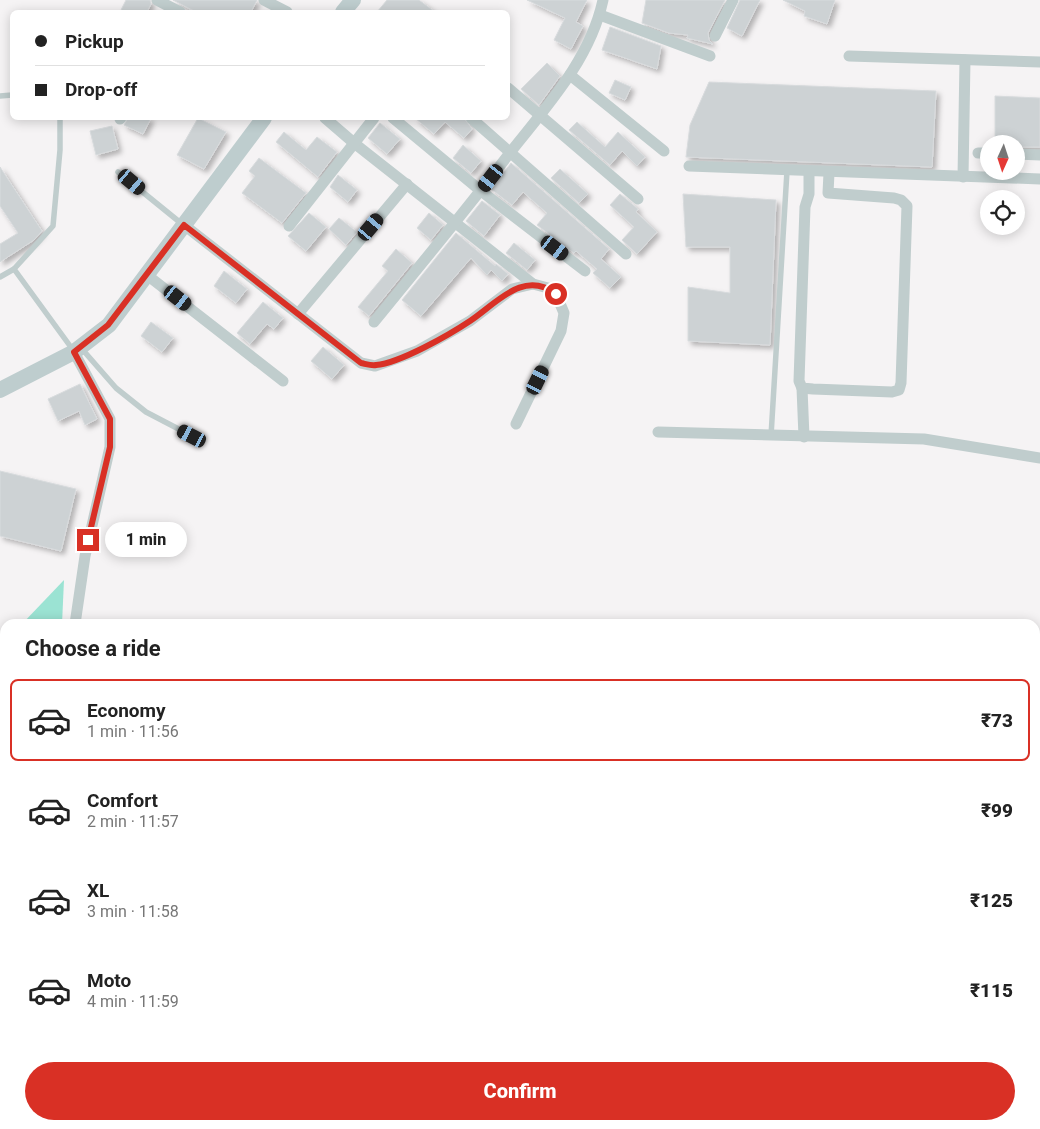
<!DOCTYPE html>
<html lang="en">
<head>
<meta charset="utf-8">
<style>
	:root { --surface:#fff; --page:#f2f2f2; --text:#222; --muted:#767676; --line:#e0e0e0; --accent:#d93025 }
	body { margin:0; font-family:Roboto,sans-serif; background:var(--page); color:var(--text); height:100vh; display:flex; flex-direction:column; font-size:19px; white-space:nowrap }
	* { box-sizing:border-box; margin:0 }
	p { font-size:16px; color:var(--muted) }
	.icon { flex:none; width:28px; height:28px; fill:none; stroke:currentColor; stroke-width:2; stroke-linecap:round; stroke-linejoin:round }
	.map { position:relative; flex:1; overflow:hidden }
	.sheet { position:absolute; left:0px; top:619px; width:1040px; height:511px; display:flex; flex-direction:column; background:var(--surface); border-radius:15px 15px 0 0; box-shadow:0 2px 12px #0003 }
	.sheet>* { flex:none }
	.banner { position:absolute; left:10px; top:10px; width:500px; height:110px; border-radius:8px; box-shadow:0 2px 12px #0003; display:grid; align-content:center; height:110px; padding:0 25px; background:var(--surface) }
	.needle { width:32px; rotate:183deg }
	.fabs { position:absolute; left:980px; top:135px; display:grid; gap:10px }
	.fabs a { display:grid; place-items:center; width:45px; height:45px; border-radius:50%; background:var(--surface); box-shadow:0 2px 12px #0003; font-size:25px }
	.end { position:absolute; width:22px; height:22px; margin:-11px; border:6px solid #d93025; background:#fff; box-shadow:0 0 0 2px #fff }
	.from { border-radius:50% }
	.bubble { position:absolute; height:35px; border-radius:18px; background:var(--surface); box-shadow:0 2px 12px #0003; font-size:16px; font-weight:800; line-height:35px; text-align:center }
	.car { position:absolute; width:15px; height:30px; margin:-15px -8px; border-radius:6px; box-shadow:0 0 4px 1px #0007; background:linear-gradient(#222 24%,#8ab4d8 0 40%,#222 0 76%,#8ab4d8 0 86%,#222 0) }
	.banner b { display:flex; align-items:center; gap:18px; height:48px; font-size:19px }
	.banner b+b { border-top:1px solid var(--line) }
	.banner i { width:12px; height:12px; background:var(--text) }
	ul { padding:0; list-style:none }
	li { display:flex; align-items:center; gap:15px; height:82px; margin:0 10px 8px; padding:0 15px; border:2px solid transparent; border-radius:8px }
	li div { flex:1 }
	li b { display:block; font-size:19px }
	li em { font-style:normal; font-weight:800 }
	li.current { border-color:var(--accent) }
	li>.icon { width:45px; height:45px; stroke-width:1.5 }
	h2 { padding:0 25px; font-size:22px; line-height:60px }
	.action { display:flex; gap:10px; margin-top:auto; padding:10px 25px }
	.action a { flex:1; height:58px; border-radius:30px; background:var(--accent); color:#fff; font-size:20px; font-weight:800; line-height:58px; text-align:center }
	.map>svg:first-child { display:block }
	.green { fill:#c9ebc8 }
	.water { fill:#9be3d3 }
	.building { fill:#cdd2d4; stroke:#d8dbdd; filter:url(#shadow) }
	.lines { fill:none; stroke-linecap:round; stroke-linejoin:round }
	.path { stroke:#84c689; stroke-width:2.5; stroke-dasharray:4 2.5; stroke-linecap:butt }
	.lane { stroke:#c0cdcd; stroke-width:5.5 }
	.street { stroke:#c0cdcd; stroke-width:11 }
	.secondary { stroke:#becdce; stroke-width:16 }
	.route { stroke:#d93025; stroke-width:6 }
</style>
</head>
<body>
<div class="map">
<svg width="1040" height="1129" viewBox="0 0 1040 1129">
	<defs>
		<filter id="shadow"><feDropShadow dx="3.5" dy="3.5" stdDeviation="2.5" flood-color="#0004"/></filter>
	</defs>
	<rect width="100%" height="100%" fill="#f5f3f4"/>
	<polygon class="green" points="815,1125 891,1125 890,1129 814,1129"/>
	<g class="water">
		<polygon points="64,580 62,624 22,624"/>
		<polygon points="5,641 5,1125 312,1125 314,1129 0,1129 0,647"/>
	</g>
	<g class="building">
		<polygon points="126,0 150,0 151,4 147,12 120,12"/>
		<polygon points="173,0 257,0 251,12 196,12"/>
		<polygon points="387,0 419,0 435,12 377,12"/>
		<polygon points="527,0 587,0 576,22 583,26 571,49 554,40 565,18"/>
		<polygon points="646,0 725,0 708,33 709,40 713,44 687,38 688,35 669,33 642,23"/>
		<polygon points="740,0 760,0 742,36 727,28"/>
		<polygon points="783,0 835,0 827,24 804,16 805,11"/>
		<polygon points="610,27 661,46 657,69 602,50"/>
		<polygon points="547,63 560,76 539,105 521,89"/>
		<polygon points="615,80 631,87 625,100 609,93"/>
		<polygon points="709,82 936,91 932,167 686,157 690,125"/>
		<polygon points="995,96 1040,98 1040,147 1016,147 1016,144 995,144"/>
		<polygon points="128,118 151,118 143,134 124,125"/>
		<polygon points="198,118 226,132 204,169 177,155"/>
		<polygon points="415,118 464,118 472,129 464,138 445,122 434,134"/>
		<polygon points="577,122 605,147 618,132 645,157 637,166 622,151 610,165 569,130"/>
		<polygon points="380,123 400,139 387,154 368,138"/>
		<polygon points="112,126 118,149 96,155 90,131"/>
		<polygon points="284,132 306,150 317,137 337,152 318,177 276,142"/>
		<polygon points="463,145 481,161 471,173 453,158"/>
		<polygon points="259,158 306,193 282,223 242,193 255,176 249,171"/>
		<polygon points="511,163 609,249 601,259 621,277 610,288 593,273 597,269 576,251 574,253 537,225 547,213 523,192 512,205 491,189"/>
		<polygon points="0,167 42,231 34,240 0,262 0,244 18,233 0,206"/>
		<polygon points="560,169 588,194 579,203 551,178"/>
		<polygon points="338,175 357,190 348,202 330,187"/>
		<polygon points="620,194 638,209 636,212 657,232 637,254 622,240 634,227 610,205"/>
		<polygon points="683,194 776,200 770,345 688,341 688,287 730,293 730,247 686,247"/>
		<polygon points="482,201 500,215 484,236 466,221"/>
		<polygon points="309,213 326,227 306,251 288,236"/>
		<polygon points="429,213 443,225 431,240 417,228"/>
		<polygon points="339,218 357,232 346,245 329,229"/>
		<polygon points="456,233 495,266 496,264 508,274 502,281 491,270 487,275 471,258 421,316 402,300"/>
		<polygon points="514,243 535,260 527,270 506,253"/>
		<polygon points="396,249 412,263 369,316 358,307 388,271 382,266"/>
		<polygon points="224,271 247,289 236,303 214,286"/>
		<polygon points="263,302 283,318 274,329 267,324 250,344 237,333"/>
		<polygon points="151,322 173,338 162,352 141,336"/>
		<polygon points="323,347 344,365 332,379 311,361"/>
		<polygon points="80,384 97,419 85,425 79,411 58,421 48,399"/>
		<polygon points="0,471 76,489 61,551 0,536"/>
	</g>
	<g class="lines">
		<g class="path">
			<polyline points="688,1125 689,1129"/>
			<polyline points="769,1125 769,1129"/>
		</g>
		<g class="lane">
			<polyline points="0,96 12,95"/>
			<polyline points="60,118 60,150 53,226 14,269 73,350"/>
			<polyline points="118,172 182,224"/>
			<polyline points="0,277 14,269"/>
			<polyline points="82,349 116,388 146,412 192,436"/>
			<polyline points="771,436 787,171"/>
		</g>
		<g class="street">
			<polyline points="157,0 180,12"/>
			<polyline points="264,0 287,12"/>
			<polyline points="600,15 710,56"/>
			<polyline points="715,36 733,0"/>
			<polyline points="849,56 1040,62"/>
			<polyline points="570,75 664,151"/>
			<polyline points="508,88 638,199"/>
			<polyline points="325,118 354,143 533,284"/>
			<polyline points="393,118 481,191 585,271"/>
			<polyline points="471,118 626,254"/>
			<polyline points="120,119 121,118"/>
			<polyline points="978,153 989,153"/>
			<polyline points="1016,154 1040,155"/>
			<polyline points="689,166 1040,179"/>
			<polyline points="809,172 809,194 805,207 799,381 802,388 813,389 892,392 899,390 901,383 907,206 901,200 894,198 828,193 829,173"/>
			<polyline points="963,177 965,60"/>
			<polyline points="184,225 361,363 375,366 417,351 470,321 512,289 533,284 548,288 556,294 564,313 561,331 516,424"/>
			<polyline points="289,226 374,118"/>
			<polyline points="147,275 283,381"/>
			<polyline points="298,314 407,184"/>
			<path d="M374 322C419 267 465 211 509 154 546 107 590 60 603 0"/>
			<polyline points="74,352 110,419 110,447 85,556 75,624"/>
			<polyline points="802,388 804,437"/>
			<polyline points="658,432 924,439 1040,458"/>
			<polyline points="1035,922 1040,923"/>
			<polyline points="1035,1114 1040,1116"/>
			<polyline points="325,1125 327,1129"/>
			<polyline points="392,1125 393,1129"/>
			<polyline points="523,1125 523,1129"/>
			<polyline points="623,1125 623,1129"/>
			<polyline points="1019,1129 1020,1125"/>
		</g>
		<g class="secondary">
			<polyline points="343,12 353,0"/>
			<polyline points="0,390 74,352 109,325 264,118"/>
		</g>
	</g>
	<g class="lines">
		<path class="route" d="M88 540 110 447V419L74 352 108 325 184 225 361 363C366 364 372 366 376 365 400 363 449 335 470 321 496 304 523 269 556 294"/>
	</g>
</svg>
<div class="fabs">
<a><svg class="needle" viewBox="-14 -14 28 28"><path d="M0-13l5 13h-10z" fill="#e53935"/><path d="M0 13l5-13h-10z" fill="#767676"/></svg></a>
<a><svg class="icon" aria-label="locate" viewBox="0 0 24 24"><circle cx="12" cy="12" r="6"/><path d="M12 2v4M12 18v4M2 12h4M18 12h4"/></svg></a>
</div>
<i class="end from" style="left:556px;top:294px"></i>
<i class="end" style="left:88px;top:540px"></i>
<div class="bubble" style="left:105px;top:522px;width:82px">1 min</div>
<i class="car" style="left:491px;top:178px;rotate:218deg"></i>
<i class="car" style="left:132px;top:182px;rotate:130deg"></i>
<i class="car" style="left:371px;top:227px;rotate:40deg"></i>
<i class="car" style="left:555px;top:248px;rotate:127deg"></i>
<i class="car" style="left:178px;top:298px;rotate:128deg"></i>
<i class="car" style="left:538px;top:380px;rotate:26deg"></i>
<i class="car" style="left:192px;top:436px;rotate:297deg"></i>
<div class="banner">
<b><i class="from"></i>Pickup</b>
<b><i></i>Drop-off</b>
</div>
<section class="sheet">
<h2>Choose a ride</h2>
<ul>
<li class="current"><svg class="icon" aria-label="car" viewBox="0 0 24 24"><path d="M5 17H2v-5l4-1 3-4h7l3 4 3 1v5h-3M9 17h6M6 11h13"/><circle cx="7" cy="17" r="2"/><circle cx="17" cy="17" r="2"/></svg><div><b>Economy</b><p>1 min · 11:56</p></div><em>₹73</em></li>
<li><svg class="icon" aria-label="car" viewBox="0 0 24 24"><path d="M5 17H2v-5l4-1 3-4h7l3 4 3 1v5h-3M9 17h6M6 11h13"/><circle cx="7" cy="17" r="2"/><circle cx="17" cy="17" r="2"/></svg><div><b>Comfort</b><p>2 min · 11:57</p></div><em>₹99</em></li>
<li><svg class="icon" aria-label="car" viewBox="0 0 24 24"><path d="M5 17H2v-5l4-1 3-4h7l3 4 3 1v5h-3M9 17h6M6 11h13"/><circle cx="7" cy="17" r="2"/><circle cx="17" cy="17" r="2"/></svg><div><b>XL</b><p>3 min · 11:58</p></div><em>₹125</em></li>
<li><svg class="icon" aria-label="car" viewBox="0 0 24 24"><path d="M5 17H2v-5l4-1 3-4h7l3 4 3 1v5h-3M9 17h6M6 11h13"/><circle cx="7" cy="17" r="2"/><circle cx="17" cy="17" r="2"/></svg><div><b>Moto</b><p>4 min · 11:59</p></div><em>₹115</em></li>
</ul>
<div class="action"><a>Confirm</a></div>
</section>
</div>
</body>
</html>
